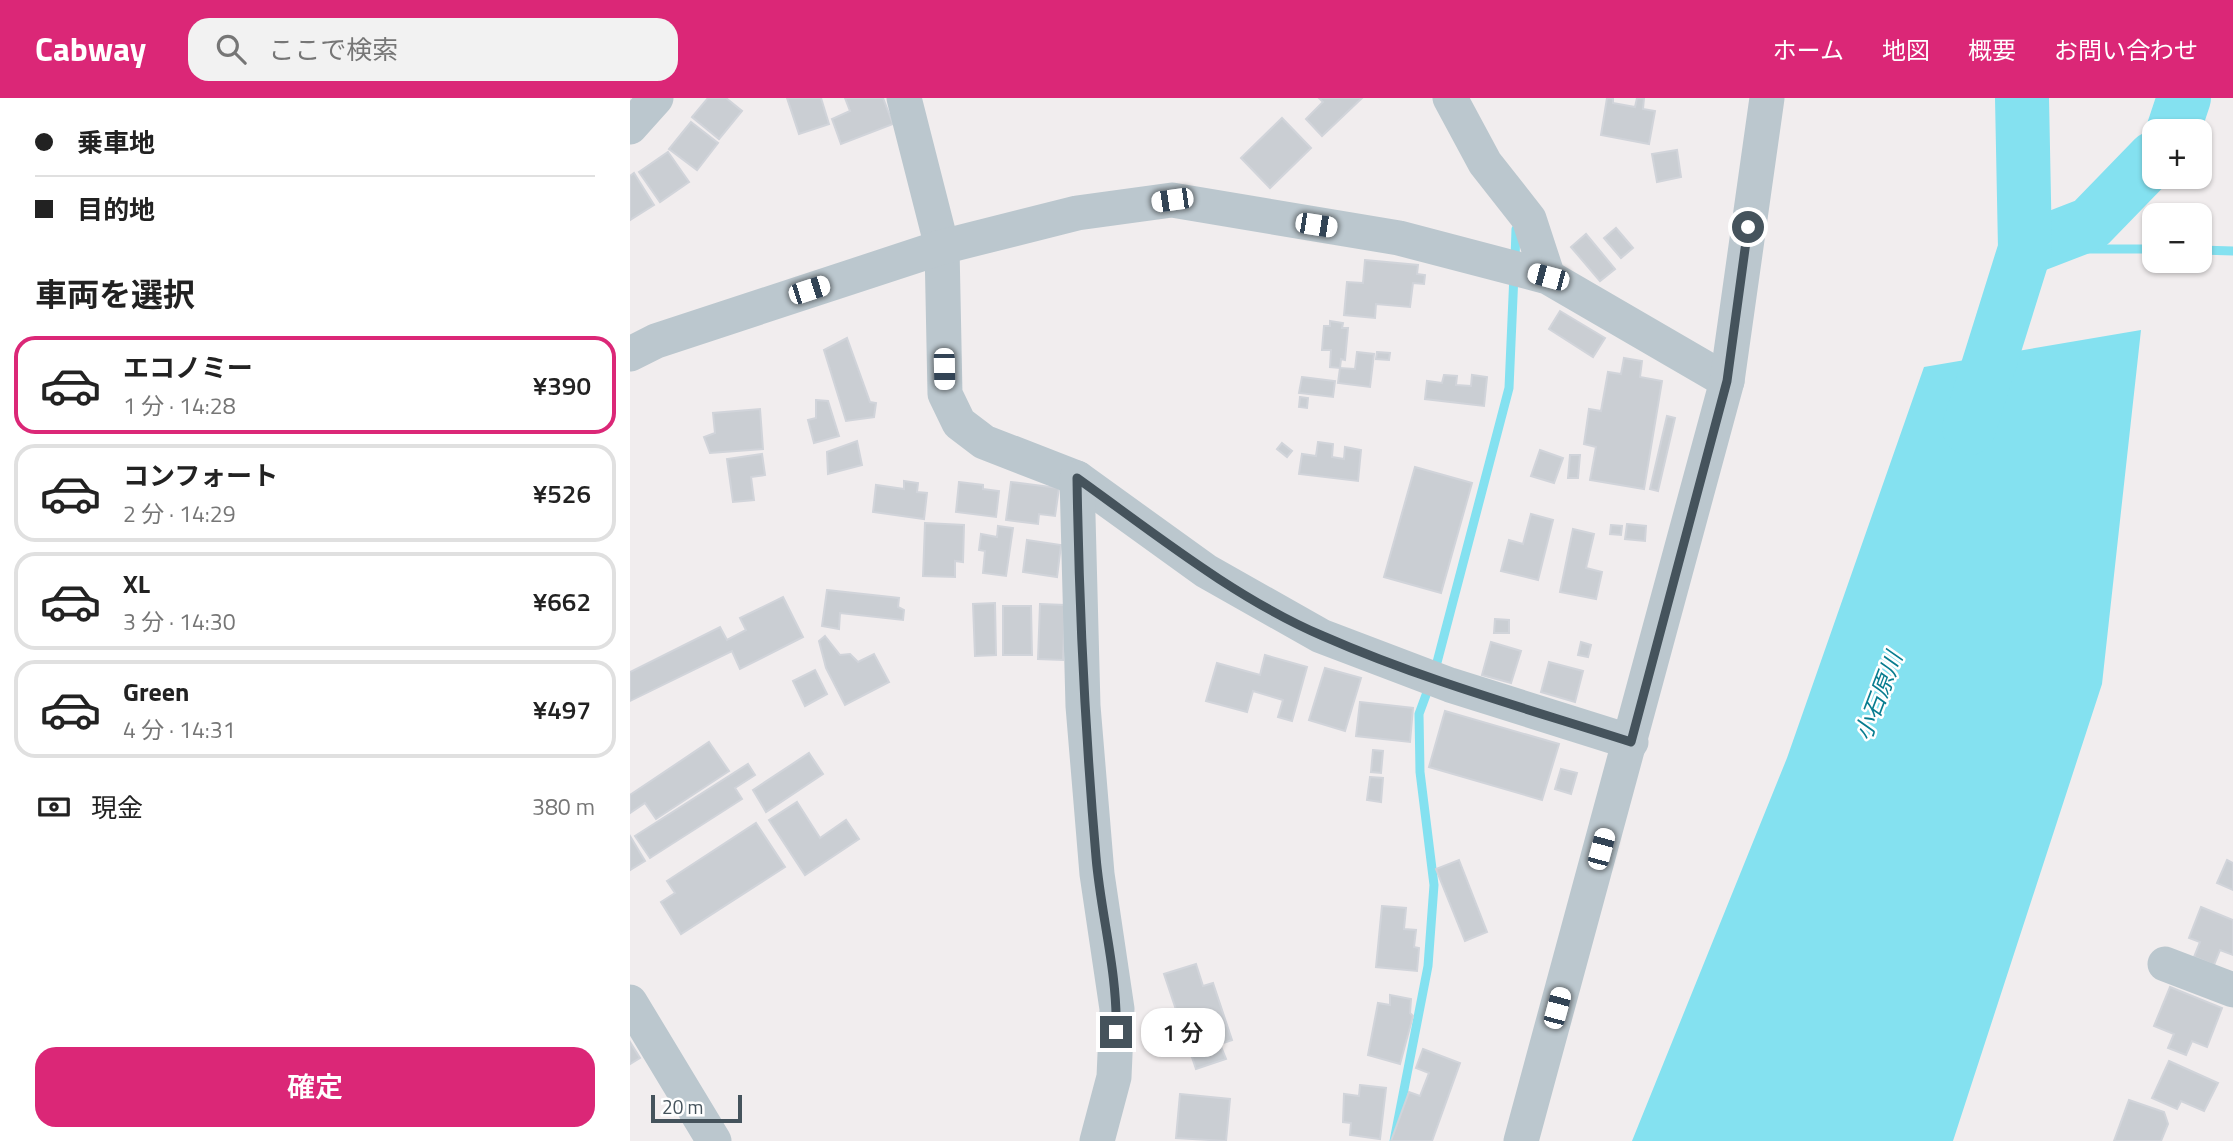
<!DOCTYPE html>
<html lang="ja">
<head>
<meta charset="utf-8">
<style>
	:root { --surface:#fff; --page:#f2f2f2; --text:#222; --muted:#767676; --line:#e0e0e0; --accent:#db2777 }
	body { margin:0; font-family:"Titillium Web","Noto Sans JP",sans-serif; background:var(--page); color:var(--text); height:100vh; display:flex; flex-direction:column; font-size:26px; white-space:nowrap }
	* { box-sizing:border-box; margin:0 }
	p { font-size:23px; color:var(--muted) }
	.icon { flex:none; width:38px; height:38px; fill:none; stroke:currentColor; stroke-width:2; stroke-linecap:round; stroke-linejoin:round }
	.map { position:relative; flex:1; overflow:hidden }
	.sheet { display:flex; flex-direction:column; background:var(--surface); width:630px }
	.sheet>* { flex:none }
	.guide { display:grid; align-content:center; height:154px; padding:0 35px; background:var(--surface) }
	.fabs { position:absolute; left:1512px; top:21px; display:grid; gap:14px }
	.fabs a { display:grid; place-items:center; width:70px; height:70px; border-radius:14px; background:var(--surface); box-shadow:0 2px 5px #0004; font-size:35px }
	.scale { position:absolute; left:21px; bottom:18px; width:91px; box-sizing:border-box; padding-left:7px; border:4px solid #45535c; border-top:0; font-size:19px; line-height:24px; white-space:nowrap; color:#45535c; -webkit-text-stroke:5px #fff; paint-order:stroke }
	.end { position:absolute; width:32px; height:32px; margin:-16px; border:9px solid #45535c; background:#fff; box-shadow:0 0 0 4px #fff }
	.from { border-radius:50% }
	.bubble { position:absolute; height:49px; border-radius:21px; background:var(--surface); box-shadow:0 2px 5px #0004; font-size:23px; font-weight:600; line-height:49px; text-align:center }
	.car { position:absolute; width:21px; height:42px; margin:-21px -10px; border-radius:9px; box-shadow:0 0 5px 2px #0007; background:linear-gradient(#fff 24%,#345 0 40%,#fff 0 76%,#345 0 86%,#fff 0) }
	.guide b { display:flex; align-items:center; gap:24px; height:66px; font-size:26px }
	.guide b+b { border-top:2px solid var(--line) }
	.guide i { width:18px; height:18px; background:var(--text) }
	ul { padding:0; list-style:none }
	li { display:flex; align-items:center; gap:21px; height:98px; margin:0 14px 10px; padding:0 21px; border:4px solid var(--line); border-radius:21px }
	li div { flex:1 }
	li b { display:block; font-size:26px }
	li em { font-style:normal; font-weight:600 }
	li.on { border-color:var(--accent) }
	li>.icon { width:63px; height:63px; stroke-width:1.5 }
	h2 { padding:0 35px; font-size:32px; line-height:84px }
	.pay { display:flex; align-items:center; gap:18px; height:77px; padding:0 35px; font-size:26px }
	.pay p { margin-inline-start:auto }
	.primary-button { display:flex; gap:14px; margin-top:auto; padding:14px 35px }
	.primary-button a { flex:1; height:80px; border-radius:21px; background:var(--accent); color:#fff; font-size:28px; font-weight:600; line-height:80px; text-align:center }
	header { display:flex; align-items:center; gap:42px; box-sizing:border-box; height:98px; padding:0 35px; background:var(--accent); color:#fff }
	header strong { font-size:33px }
	nav { display:flex; gap:38px; margin-inline-start:auto; font-size:24px }
	.search { width:490px; height:63px; background:var(--page); display:flex; align-items:center; gap:18px; box-sizing:border-box; padding:0 24px; border-radius:21px; color:var(--muted); font-size:26px }
	main { display:flex; flex:1; min-height:0 }
	.map>svg:first-child { display:block }
	.water { fill:#84e1f0 }
	.lines { fill:none; stroke-linecap:round; stroke-linejoin:round }
	.stream { stroke:#84e1f0; stroke-width:9 }
	.river { stroke:#84e1f0; stroke-width:54 }
	.building { fill:#caced3; stroke:#d1d4da; stroke-width:2 }
	.minor { stroke:#bbc7ce; stroke-width:35 }
	.route { stroke:#45535c; stroke-width:9 }
	.labels { text-anchor:middle; dominant-baseline:central; stroke-width:5; stroke-linejoin:round; paint-order:stroke }
	.water-label { font-size:23px; font-style:italic; fill:#077c8f; stroke:#fff }
</style>
</head>
<body>
<header>
<strong>Cabway</strong>
<div class="search"><svg class="icon" aria-label="search" viewBox="0 0 24 24"><circle cx="10" cy="10" r="6"/><path d="M15 15l6 6"/></svg>ここで検索</div>
<nav><a>ホーム</a><a>地図</a><a>概要</a><a>お問い合わせ</a></nav>
</header>
<main>
<section class="sheet">
<div class="guide">
<b><i class="from"></i>乗車地</b>
<b><i></i>目的地</b>
</div>
<h2>車両を選択</h2>
<ul>
<li class="on"><svg class="icon" aria-label="car" viewBox="0 0 24 24"><path d="M5 17H2v-5l4-1 3-4h7l3 4 3 1v5h-3M9 17h6M6 11h13"/><circle cx="7" cy="17" r="2"/><circle cx="17" cy="17" r="2"/></svg><div><b>エコノミー</b><p>1 分 · 14:28</p></div><em>¥390</em></li>
<li><svg class="icon" aria-label="car" viewBox="0 0 24 24"><path d="M5 17H2v-5l4-1 3-4h7l3 4 3 1v5h-3M9 17h6M6 11h13"/><circle cx="7" cy="17" r="2"/><circle cx="17" cy="17" r="2"/></svg><div><b>コンフォート</b><p>2 分 · 14:29</p></div><em>¥526</em></li>
<li><svg class="icon" aria-label="car" viewBox="0 0 24 24"><path d="M5 17H2v-5l4-1 3-4h7l3 4 3 1v5h-3M9 17h6M6 11h13"/><circle cx="7" cy="17" r="2"/><circle cx="17" cy="17" r="2"/></svg><div><b>XL</b><p>3 分 · 14:30</p></div><em>¥662</em></li>
<li><svg class="icon" aria-label="car" viewBox="0 0 24 24"><path d="M5 17H2v-5l4-1 3-4h7l3 4 3 1v5h-3M9 17h6M6 11h13"/><circle cx="7" cy="17" r="2"/><circle cx="17" cy="17" r="2"/></svg><div><b>Green</b><p>4 分 · 14:31</p></div><em>¥497</em></li>
</ul>
<div class="pay"><svg class="icon" aria-label="cash" viewBox="0 0 24 24"><path d="M3 7h18v10H3z"/><circle cx="12" cy="12" r="2"/></svg>現金<p>380 m</p></div>
<div class="primary-button"><a>確定</a></div>
</section>
<div class="map">
<svg width="1603" height="1043" viewBox="0 0 1603 1043">
	<rect width="100%" height="100%" fill="#f1edee"/>
	<polygon class="water" points="1511,232 1472,586 1323,1043 1002,1043 1157,660 1294,269"/>
	<g class="lines">
		<g class="stream">
			<polyline points="1395,151 1524,151"/>
			<polyline points="1570,152 1603,153"/>
			<polyline points="885,162 886,131"/>
			<polyline points="805,572 879,290 884,176"/>
			<polyline points="764,1043 798,868 804,787 790,674 789,616 800,586"/>
		</g>
		<g class="river">
			<polyline points="1543,33 1554,0"/>
			<polyline points="1395,151 1460,126 1524,60"/>
			<polyline points="1339,330 1395,151 1392,0"/>
		</g>
	</g>
	<g class="building">
		<polygon points="78,0 96,0 112,13 89,41 62,19"/>
		<polygon points="157,0 191,0 199,26 169,36"/>
		<polygon points="215,0 253,0 263,26 211,46 202,21 220,13"/>
		<polygon points="689,0 732,0 692,38 676,21 693,4"/>
		<polygon points="977,0 983,0 983,5 1005,9 1007,0 1014,0 1013,11 1025,13 1019,46 971,37"/>
		<polygon points="652,20 681,50 640,90 611,60"/>
		<polygon points="61,24 88,45 67,72 39,51"/>
		<polygon points="1047,52 1051,79 1027,84 1022,56"/>
		<polygon points="38,54 59,84 30,104 9,74"/>
		<polygon points="4,75 24,107 0,122 0,78"/>
		<polygon points="986,130 1003,150 991,160 974,140"/>
		<polygon points="956,136 985,171 970,183 941,149"/>
		<polygon points="735,162 788,167 787,176 795,177 794,186 783,185 780,209 746,206 745,220 714,217 717,184 733,185"/>
		<polygon points="930,213 975,240 963,259 919,231"/>
		<polygon points="700,223 713,225 712,230 718,230 715,262 711,261 710,270 700,269 701,252 692,252 694,228 700,228"/>
		<polygon points="217,240 240,304 246,305 244,319 216,323 194,252"/>
		<polygon points="727,254 744,256 740,289 708,285 710,270 725,271"/>
		<polygon points="747,254 760,255 759,262 746,261"/>
		<polygon points="994,260 1012,263 1010,279 1032,283 1014,391 960,382 966,349 954,346 959,311 971,313 978,274 991,276"/>
		<polygon points="814,277 827,278 826,287 841,288 842,277 857,279 854,308 795,301 797,283 812,285"/>
		<polygon points="672,279 705,283 703,299 669,295"/>
		<polygon points="670,299 678,300 677,310 669,309"/>
		<polygon points="186,302 198,303 209,338 184,345 178,322 186,320"/>
		<polygon points="130,311 133,351 80,355 74,339 85,335 83,315"/>
		<polygon points="1037,318 1045,320 1028,393 1020,391"/>
		<polygon points="227,343 232,367 198,376 197,354"/>
		<polygon points="688,344 703,346 702,359 714,361 715,349 731,352 728,383 669,376 672,356 686,358"/>
		<polygon points="652,345 662,353 657,359 647,351"/>
		<polygon points="910,352 933,360 924,385 901,378"/>
		<polygon points="132,356 135,377 121,379 124,402 103,404 97,361"/>
		<polygon points="940,357 950,357 948,380 938,380"/>
		<polygon points="785,369 842,385 811,495 754,479"/>
		<polygon points="274,383 288,385 287,394 297,395 294,421 243,414 246,387 274,391"/>
		<polygon points="329,384 353,387 353,391 369,393 366,419 326,414"/>
		<polygon points="381,384 429,390 425,418 409,416 408,426 376,422"/>
		<polygon points="901,416 923,422 908,482 871,473 879,442 893,446"/>
		<polygon points="295,425 334,427 333,464 325,463 325,479 293,478"/>
		<polygon points="997,426 1016,428 1015,443 995,441"/>
		<polygon points="981,427 992,428 991,437 980,436"/>
		<polygon points="368,428 383,430 376,478 353,475 355,453 349,452 351,436 367,439"/>
		<polygon points="943,431 964,436 956,470 972,474 966,501 930,494"/>
		<polygon points="397,442 431,447 427,479 393,474"/>
		<polygon points="197,492 269,500 268,509 274,512 273,522 210,515 209,531 192,528"/>
		<polygon points="153,499 173,539 110,571 102,553 0,603 0,574 90,529 97,542 116,532 110,520"/>
		<polygon points="365,505 366,557 345,558 343,506"/>
		<polygon points="410,506 435,507 433,562 408,561"/>
		<polygon points="373,508 401,508 402,557 373,557"/>
		<polygon points="865,521 879,522 879,535 864,535"/>
		<polygon points="195,538 210,557 220,556 228,564 244,556 259,584 215,607 196,570 189,543"/>
		<polygon points="861,544 891,553 881,585 852,577"/>
		<polygon points="951,544 961,547 958,559 948,557"/>
		<polygon points="635,557 677,569 662,623 648,619 653,602 623,593 617,614 576,603 587,565 630,577"/>
		<polygon points="919,564 953,573 945,604 911,594"/>
		<polygon points="695,570 731,580 715,633 679,622"/>
		<polygon points="185,572 197,596 175,608 163,583"/>
		<polygon points="730,604 783,610 780,644 726,638"/>
		<polygon points="815,613 929,646 912,702 799,669"/>
		<polygon points="79,644 99,673 26,721 15,705 0,715 0,697"/>
		<polygon points="743,652 753,653 751,675 741,674"/>
		<polygon points="179,655 193,676 136,714 123,692"/>
		<polygon points="118,666 125,677 105,690 112,701 20,760 5,738"/>
		<polygon points="931,671 947,675 941,696 925,691"/>
		<polygon points="740,679 753,680 751,704 737,702"/>
		<polygon points="167,704 190,740 216,722 229,741 175,777 139,722"/>
		<polygon points="126,725 155,769 51,836 31,804 45,795 37,783"/>
		<polygon points="0,738 15,763 0,772"/>
		<polygon points="829,762 857,834 835,843 806,771"/>
		<polygon points="1597,762 1603,765 1603,792 1587,785"/>
		<polygon points="752,808 776,810 774,831 786,832 784,849 789,850 787,873 746,869"/>
		<polygon points="1571,809 1603,822 1603,857 1590,852 1584,867 1564,859 1570,844 1559,840"/>
		<polygon points="566,866 573,888 583,885 602,942 590,946 596,961 566,971 534,876"/>
		<polygon points="1540,889 1592,910 1577,949 1562,943 1556,957 1538,950 1544,936 1524,928"/>
		<polygon points="760,897 781,901 780,915 783,918 770,966 738,957 748,905 760,907"/>
		<polygon points="0,944 10,960 0,966"/>
		<polygon points="793,951 830,965 802,1043 761,1043 779,994 790,998 799,975 786,970"/>
		<polygon points="1539,963 1588,985 1574,1013 1551,1003 1547,1011 1522,1000"/>
		<polygon points="730,987 756,990 750,1041 720,1037 721,1025 713,1024 714,996 729,998"/>
		<polygon points="550,996 600,1001 596,1043 546,1040"/>
		<polygon points="1499,1002 1534,1014 1538,1026 1531,1043 1484,1043"/>
	</g>
	<g class="lines">
		<g class="minor">
			<polyline points="274,0 312,149 315,296 329,325 354,344 447,380 576,473 691,538 820,587 1001,644"/>
			<polyline points="820,0 855,65 899,121 918,179"/>
			<polyline points="0,29 26,0"/>
			<polyline points="0,256 26,243 312,149 447,115 542,102 769,140 918,179 1097,283"/>
			<polyline points="447,380 453,608 467,776 487,911 484,979 467,1043"/>
			<polyline points="1535,866 1603,892"/>
			<polyline points="0,904 84,1043"/>
			<polyline points="891,1043 1097,283 1137,0"/>
		</g>
	</g>
	<g class="lines">
		<path class="route" d="M486 934C488 875 471 818 466 759 455 633 449 507 447 380 524 435 606 501 693 538 793 582 898 611 1001 644L1097 283 1118 129"/>
	</g>
	<g class="labels">
		<g class="water-label">
			<text transform="translate(1248 598) rotate(-69)">小石原川</text>
		</g>
	</g>
</svg>
<div class="fabs">
<a>+</a>
<a>−</a>
</div>
<div class="scale">20 m</div>
<i class="end from" style="left:1118px;top:129px"></i>
<i class="end" style="left:486px;top:934px"></i>
<div class="bubble" style="left:511px;top:910px;width:84px">1 分</div>
<i class="car" style="left:542px;top:102px;rotate:262deg"></i>
<i class="car" style="left:686px;top:127px;rotate:99deg"></i>
<i class="car" style="left:918px;top:179px;rotate:285deg"></i>
<i class="car" style="left:179px;top:192px;rotate:72deg"></i>
<i class="car" style="left:314px;top:271px;rotate:179deg"></i>
<i class="car" style="left:971px;top:751px;rotate:15deg"></i>
<i class="car" style="left:927px;top:910px;rotate:15deg"></i>
</div>
</main>
</body>
</html>
